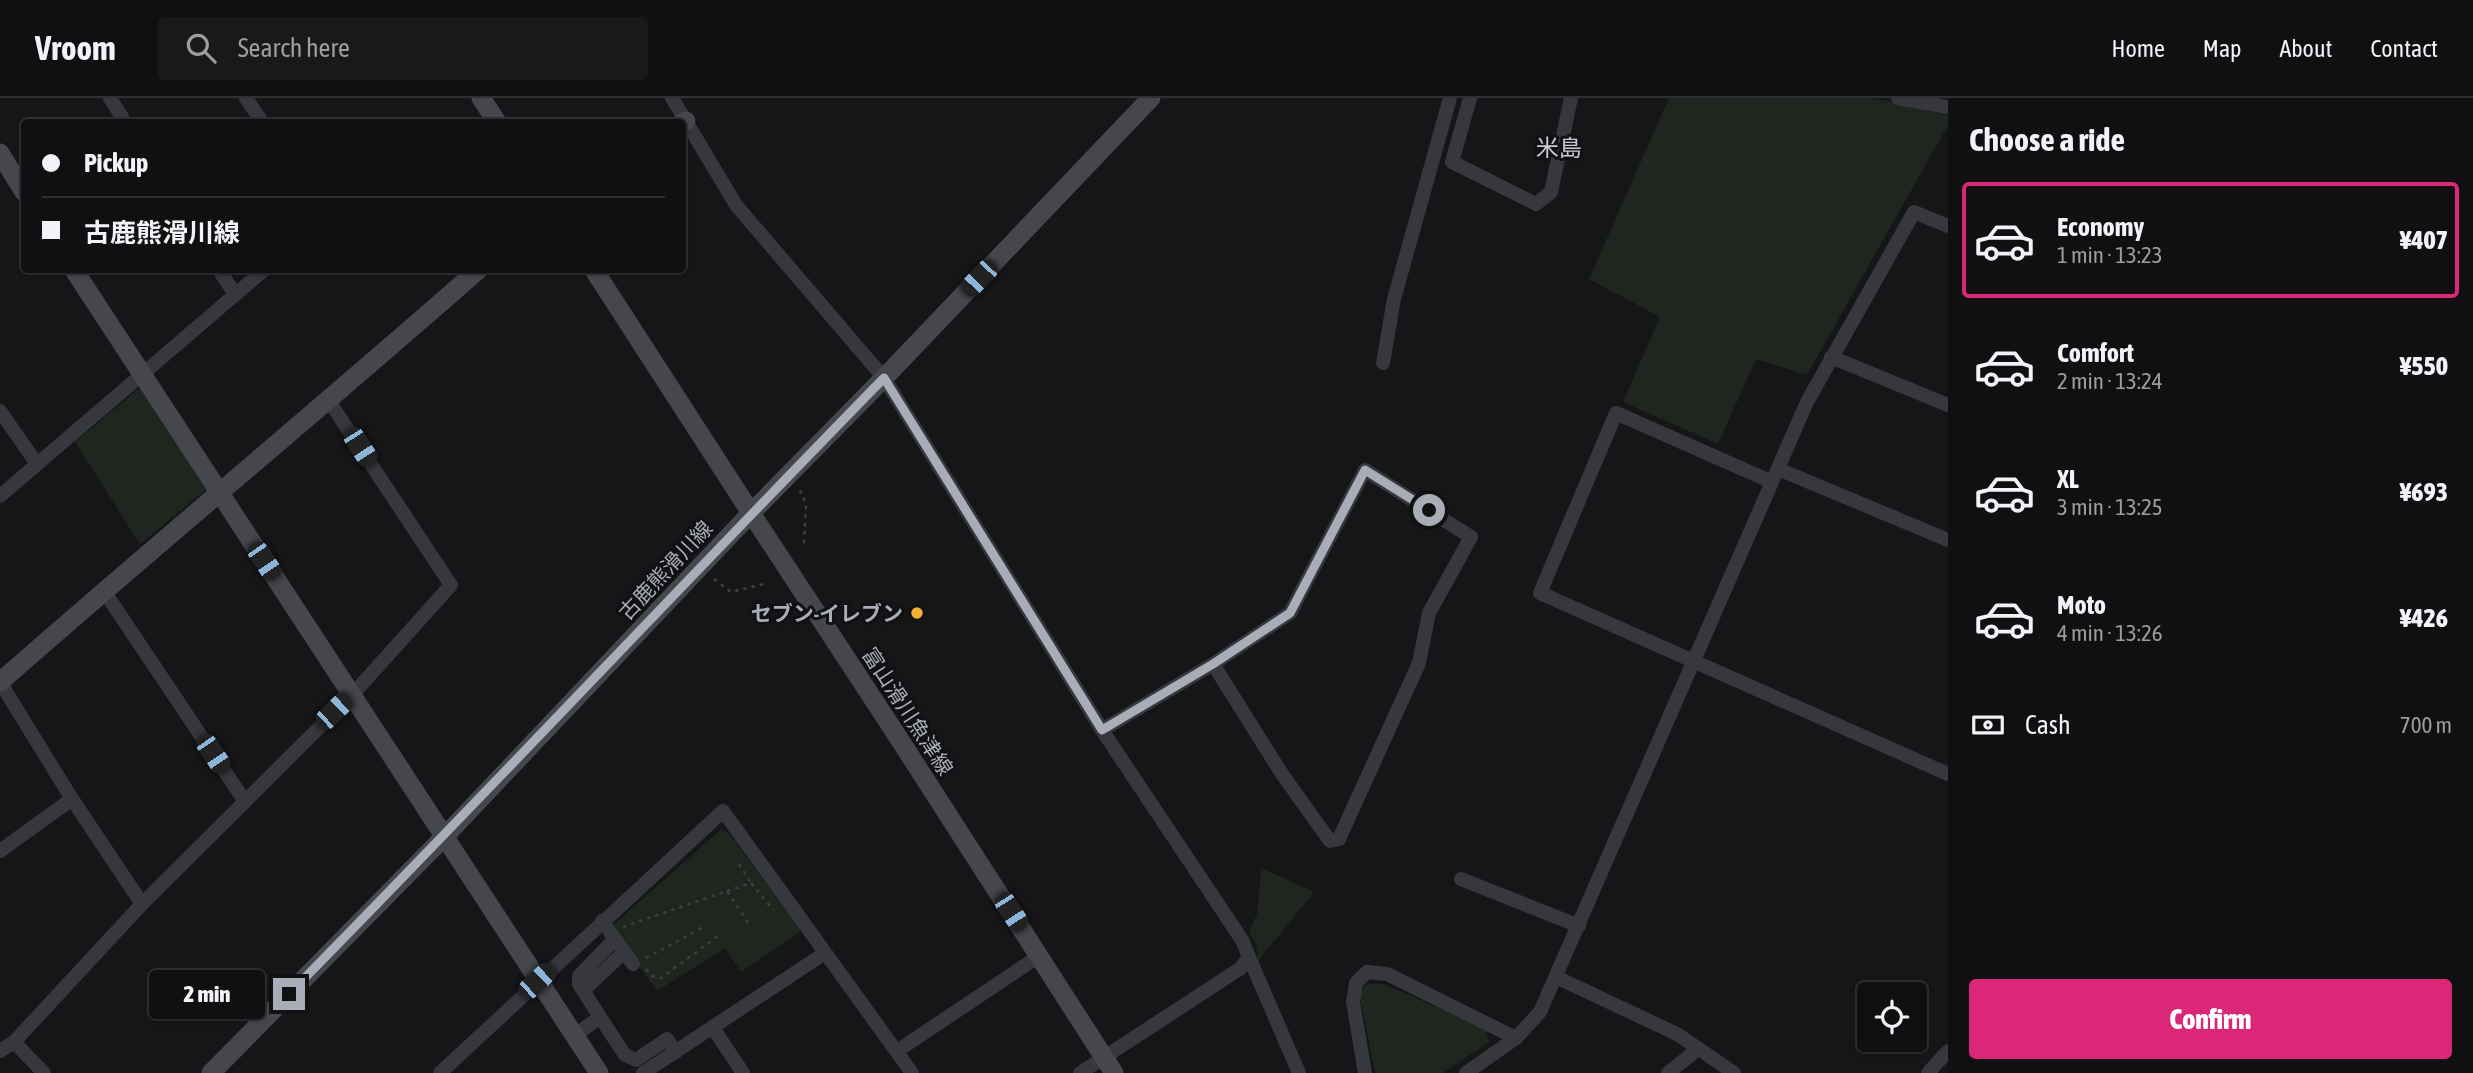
<!DOCTYPE html>
<html lang="en">
<head>
<meta charset="utf-8">
<style>
	:root { --surface:#101012; --page:#19191b; --text:#f1f3f6; --muted:#9c9d9f; --line:#303032; --accent:#db2777 }
	body { margin:0; font-family:"Asap Condensed","Noto Sans JP",sans-serif; background:var(--page); color:var(--text); height:100vh; display:flex; flex-direction:column; font-size:26px; white-space:nowrap }
	* { box-sizing:border-box; margin:0 }
	p { font-size:23px; color:var(--muted) }
	.icon { flex:none; width:38px; height:38px; fill:none; stroke:currentColor; stroke-width:2; stroke-linecap:round; stroke-linejoin:round }
	.map { position:relative; flex:1; overflow:hidden }
	.panel { display:flex; flex-direction:column; background:var(--surface); width:525px }
	.panel>* { flex:none }
	.guide { position:absolute; left:21px; top:21px; width:665px; height:154px; border-radius:7px; box-shadow:0 2px 5px #0004,0 0 0 2px var(--line); display:grid; align-content:center; height:154px; padding:0 21px; background:var(--surface) }
	.tools { position:absolute; left:1857px; top:884px; display:grid; gap:14px }
	.tools a { display:grid; place-items:center; width:70px; height:70px; border-radius:7px; background:var(--surface); box-shadow:0 2px 5px #0004,0 0 0 2px var(--line); font-size:35px }
	.end { position:absolute; width:32px; height:32px; margin:-16px; border:9px solid #a8adb8; background:#111; box-shadow:0 0 0 4px #111 }
	.from { border-radius:50% }
	.bubble { position:absolute; height:49px; border-radius:7px; background:var(--surface); box-shadow:0 2px 5px #0004,0 0 0 2px var(--line); font-size:23px; font-weight:800; line-height:49px; text-align:center }
	.car { position:absolute; width:21px; height:42px; margin:-21px -10px; border-radius:9px; box-shadow:0 0 5px 2px #0007; background:linear-gradient(#222 24%,#8ab4d8 0 40%,#222 0 76%,#8ab4d8 0 86%,#222 0) }
	.guide b { display:flex; align-items:center; gap:24px; height:66px; font-size:26px }
	.guide b+b { border-top:2px solid var(--line) }
	.guide i { width:18px; height:18px; background:var(--text) }
	ul { padding:0; list-style:none }
	li { display:flex; align-items:center; gap:21px; height:116px; margin:0 14px 10px; padding:0 7px; border:4px solid transparent; border-radius:7px }
	li div { flex:1 }
	li b { display:block; font-size:26px }
	li em { font-style:normal; font-weight:800 }
	li.on { border-color:var(--accent) }
	li>.icon { width:63px; height:63px; stroke-width:1.5 }
	h2 { padding:0 21px; font-size:32px; line-height:84px }
	.pay { display:flex; align-items:center; gap:18px; height:77px; padding:0 21px; font-size:26px }
	.pay p { margin-inline-start:auto }
	.primary-button { display:flex; gap:14px; margin-top:auto; padding:14px 21px }
	.primary-button a { flex:1; height:80px; border-radius:7px; background:var(--accent); color:#fff; font-size:28px; font-weight:800; line-height:80px; text-align:center }
	header { display:flex; align-items:center; gap:42px; box-sizing:border-box; height:98px; padding:0 35px; background:var(--surface); border-bottom:2px solid var(--line) }
	header strong { font-size:33px }
	nav { display:flex; gap:38px; margin-inline-start:auto; font-size:24px }
	.search { width:490px; height:63px; background:var(--page); display:flex; align-items:center; gap:18px; box-sizing:border-box; padding:0 24px; border-radius:7px; color:var(--muted); font-size:26px }
	main { display:flex; flex:1; min-height:0 }
	.map>svg:first-child { display:block }
	.green { fill:#1e261f }
	.lines { fill:none; stroke-linecap:round; stroke-linejoin:round }
	.path { stroke:#3d3f44; stroke-width:2.5; stroke-dasharray:3.5 5; stroke-linecap:butt }
	.street { stroke:#37383d; stroke-width:14 }
	.secondary { stroke:#45474d; stroke-width:19 }
	.route { stroke:#a8adb8; stroke-width:9 }
	.poi-dot { fill:#f2b134; stroke:#111113; stroke-width:2.5 }
	.labels { text-anchor:middle; dominant-baseline:central; stroke-width:6; stroke-linejoin:round; paint-order:stroke }
	.street-label { font-size:21px; fill:#a8adb8; stroke:#111113 }
	.poi-label { font-size:21px; font-weight:bold; fill:#a8adb8; stroke:#111113; text-anchor:end }
	.neighbourhood-label { font-size:23px; fill:#c9ccd4; stroke:#111113 }
</style>
</head>
<body>
<header>
<strong>Vroom</strong>
<div class="search"><svg class="icon" aria-label="search" viewBox="0 0 24 24"><circle cx="10" cy="10" r="6"/><path d="M15 15l6 6"/></svg>Search here</div>
<nav><a>Home</a><a>Map</a><a>About</a><a>Contact</a></nav>
</header>
<main>
<div class="map">
<svg width="1948" height="975" viewBox="0 0 1948 975">
	<rect width="100%" height="100%" fill="#161618"/>
	<g class="green">
		<polygon points="1669,0 1872,0 1948,17 1948,27 1807,277 1756,261 1718,346 1623,304 1660,219 1589,181"/>
		<polygon points="140,290 206,392 140,446 75,344"/>
		<polygon points="720,732 729,735 801,833 741,874 725,850 657,893 611,829"/>
		<polygon points="1261,770 1314,794 1258,863 1256,846 1249,834 1257,816"/>
		<polygon points="1375,885 1389,888 1486,931 1489,944 1443,975 1375,975 1360,898 1364,888"/>
	</g>
	<g class="lines">
		<g class="path">
			<polyline points="800,392 806,407 804,447"/>
			<polyline points="714,481 731,494 768,485"/>
			<polyline points="739,766 751,785"/>
			<polyline points="727,793 751,785 773,812"/>
			<polyline points="623,829 727,793 751,829"/>
			<polyline points="646,860 705,828"/>
			<polyline points="646,871 652,878 661,880 718,838"/>
		</g>
		<g class="street">
			<polyline points="110,0 125,24"/>
			<polyline points="246,0 262,24"/>
			<polyline points="672,0 736,107 884,280 1102,632 1242,842 1249,859 1241,870 1080,975"/>
			<polyline points="1470,0 1452,64 1536,106 1551,94 1571,0"/>
			<polyline points="1898,0 1948,9"/>
			<polyline points="219,172 235,196"/>
			<polyline points="1831,259 1948,307"/>
			<polyline points="1383,265 1394,201 1450,0"/>
			<polyline points="0,313 37,366"/>
			<polyline points="1778,371 1948,442"/>
			<polyline points="1772,384 1616,315 1540,495 1948,676"/>
			<polyline points="0,398 264,172"/>
			<polyline points="104,493 244,702"/>
			<polyline points="0,584 72,701 142,806"/>
			<polyline points="1102,632 1213,566 1290,515 1365,372 1471,439 1429,515 1419,565 1339,741 1330,743 1282,676 1213,566"/>
			<polyline points="0,753 72,701"/>
			<polyline points="1461,781 1579,828"/>
			<polyline points="624,854 633,866"/>
			<polyline points="1249,859 1299,975"/>
			<polyline points="1556,879 1677,936 1734,975"/>
			<polyline points="583,893 624,854 615,841"/>
			<polyline points="600,919 579,886 579,878 615,841 602,823"/>
			<polyline points="713,930 743,975"/>
			<polyline points="574,938 600,919 625,957 636,962 667,941 676,954"/>
			<polyline points="14,944 44,975"/>
			<polyline points="0,953 14,944 142,806 353,596 451,487 329,303"/>
			<polyline points="897,953 1039,858"/>
			<polyline points="440,975 723,713 912,975"/>
			<polyline points="643,975 825,855"/>
			<polyline points="1365,975 1353,904 1356,885 1367,874 1387,876 1516,940"/>
			<polyline points="1466,975 1516,940 1540,914 1807,304 1914,114 1948,128"/>
			<polyline points="1668,975 1698,951"/>
			<polyline points="1928,975 1948,953"/>
		</g>
		<g class="secondary">
			<polyline points="481,0 497,24"/>
			<polyline points="682,25 686,23"/>
			<polyline points="0,55 24,94"/>
			<polyline points="74,172 599,975"/>
			<polyline points="594,172 751,415 898,639 1114,975"/>
			<path d="M0 584C158 445 320 311 478 172"/>
			<polyline points="211,975 445,738 751,415 884,280 1151,0"/>
		</g>
	</g>
	<g class="lines">
		<path class="route" d="M289 896C489 693 684 484 884 280L1102 632 1213 566 1290 515 1365 372 1429 412"/>
	</g>
	<circle class="poi-dot" cx="917" cy="515" r="7"/>
	<g class="labels">
		<g class="street-label">
			<text transform="translate(665 472) rotate(-47)">古鹿熊滑川線</text>
			<text transform="translate(908 613) rotate(57)">富山滑川魚津線</text>
		</g>
		<g class="poi-label">
			<text x="903" y="515">セブン-イレブン</text>
		</g>
		<g class="neighbourhood-label">
			<text x="1559" y="50">米島</text>
		</g>
	</g>
</svg>
<div class="tools">
<a><svg class="icon" aria-label="locate" viewBox="0 0 24 24"><circle cx="12" cy="12" r="6"/><path d="M12 2v4M12 18v4M2 12h4M18 12h4"/></svg></a>
</div>
<i class="end from" style="left:1429px;top:412px"></i>
<i class="end" style="left:289px;top:896px"></i>
<div class="bubble" style="left:149px;top:872px;width:116px">2 min</div>
<i class="car" style="left:979px;top:180px;rotate:224deg"></i>
<i class="car" style="left:360px;top:349px;rotate:147deg"></i>
<i class="car" style="left:264px;top:463px;rotate:146deg"></i>
<i class="car" style="left:334px;top:613px;rotate:46deg"></i>
<i class="car" style="left:213px;top:656px;rotate:146deg"></i>
<i class="car" style="left:1011px;top:814px;rotate:147deg"></i>
<i class="car" style="left:537px;top:883px;rotate:47deg"></i>
<div class="guide">
<b><i class="from"></i>Pickup</b>
<b><i></i>古鹿熊滑川線</b>
</div>
</div>
<section class="panel">
<h2>Choose a ride</h2>
<ul>
<li class="on"><svg class="icon" aria-label="car" viewBox="0 0 24 24"><path d="M5 17H2v-5l4-1 3-4h7l3 4 3 1v5h-3M9 17h6M6 11h13"/><circle cx="7" cy="17" r="2"/><circle cx="17" cy="17" r="2"/></svg><div><b>Economy</b><p>1 min · 13:23</p></div><em>¥407</em></li>
<li><svg class="icon" aria-label="car" viewBox="0 0 24 24"><path d="M5 17H2v-5l4-1 3-4h7l3 4 3 1v5h-3M9 17h6M6 11h13"/><circle cx="7" cy="17" r="2"/><circle cx="17" cy="17" r="2"/></svg><div><b>Comfort</b><p>2 min · 13:24</p></div><em>¥550</em></li>
<li><svg class="icon" aria-label="car" viewBox="0 0 24 24"><path d="M5 17H2v-5l4-1 3-4h7l3 4 3 1v5h-3M9 17h6M6 11h13"/><circle cx="7" cy="17" r="2"/><circle cx="17" cy="17" r="2"/></svg><div><b>XL</b><p>3 min · 13:25</p></div><em>¥693</em></li>
<li><svg class="icon" aria-label="car" viewBox="0 0 24 24"><path d="M5 17H2v-5l4-1 3-4h7l3 4 3 1v5h-3M9 17h6M6 11h13"/><circle cx="7" cy="17" r="2"/><circle cx="17" cy="17" r="2"/></svg><div><b>Moto</b><p>4 min · 13:26</p></div><em>¥426</em></li>
</ul>
<div class="pay"><svg class="icon" aria-label="cash" viewBox="0 0 24 24"><path d="M3 7h18v10H3z"/><circle cx="12" cy="12" r="2"/></svg>Cash<p>700 m</p></div>
<div class="primary-button"><a>Confirm</a></div>
</section>
</main>
</body>
</html>
